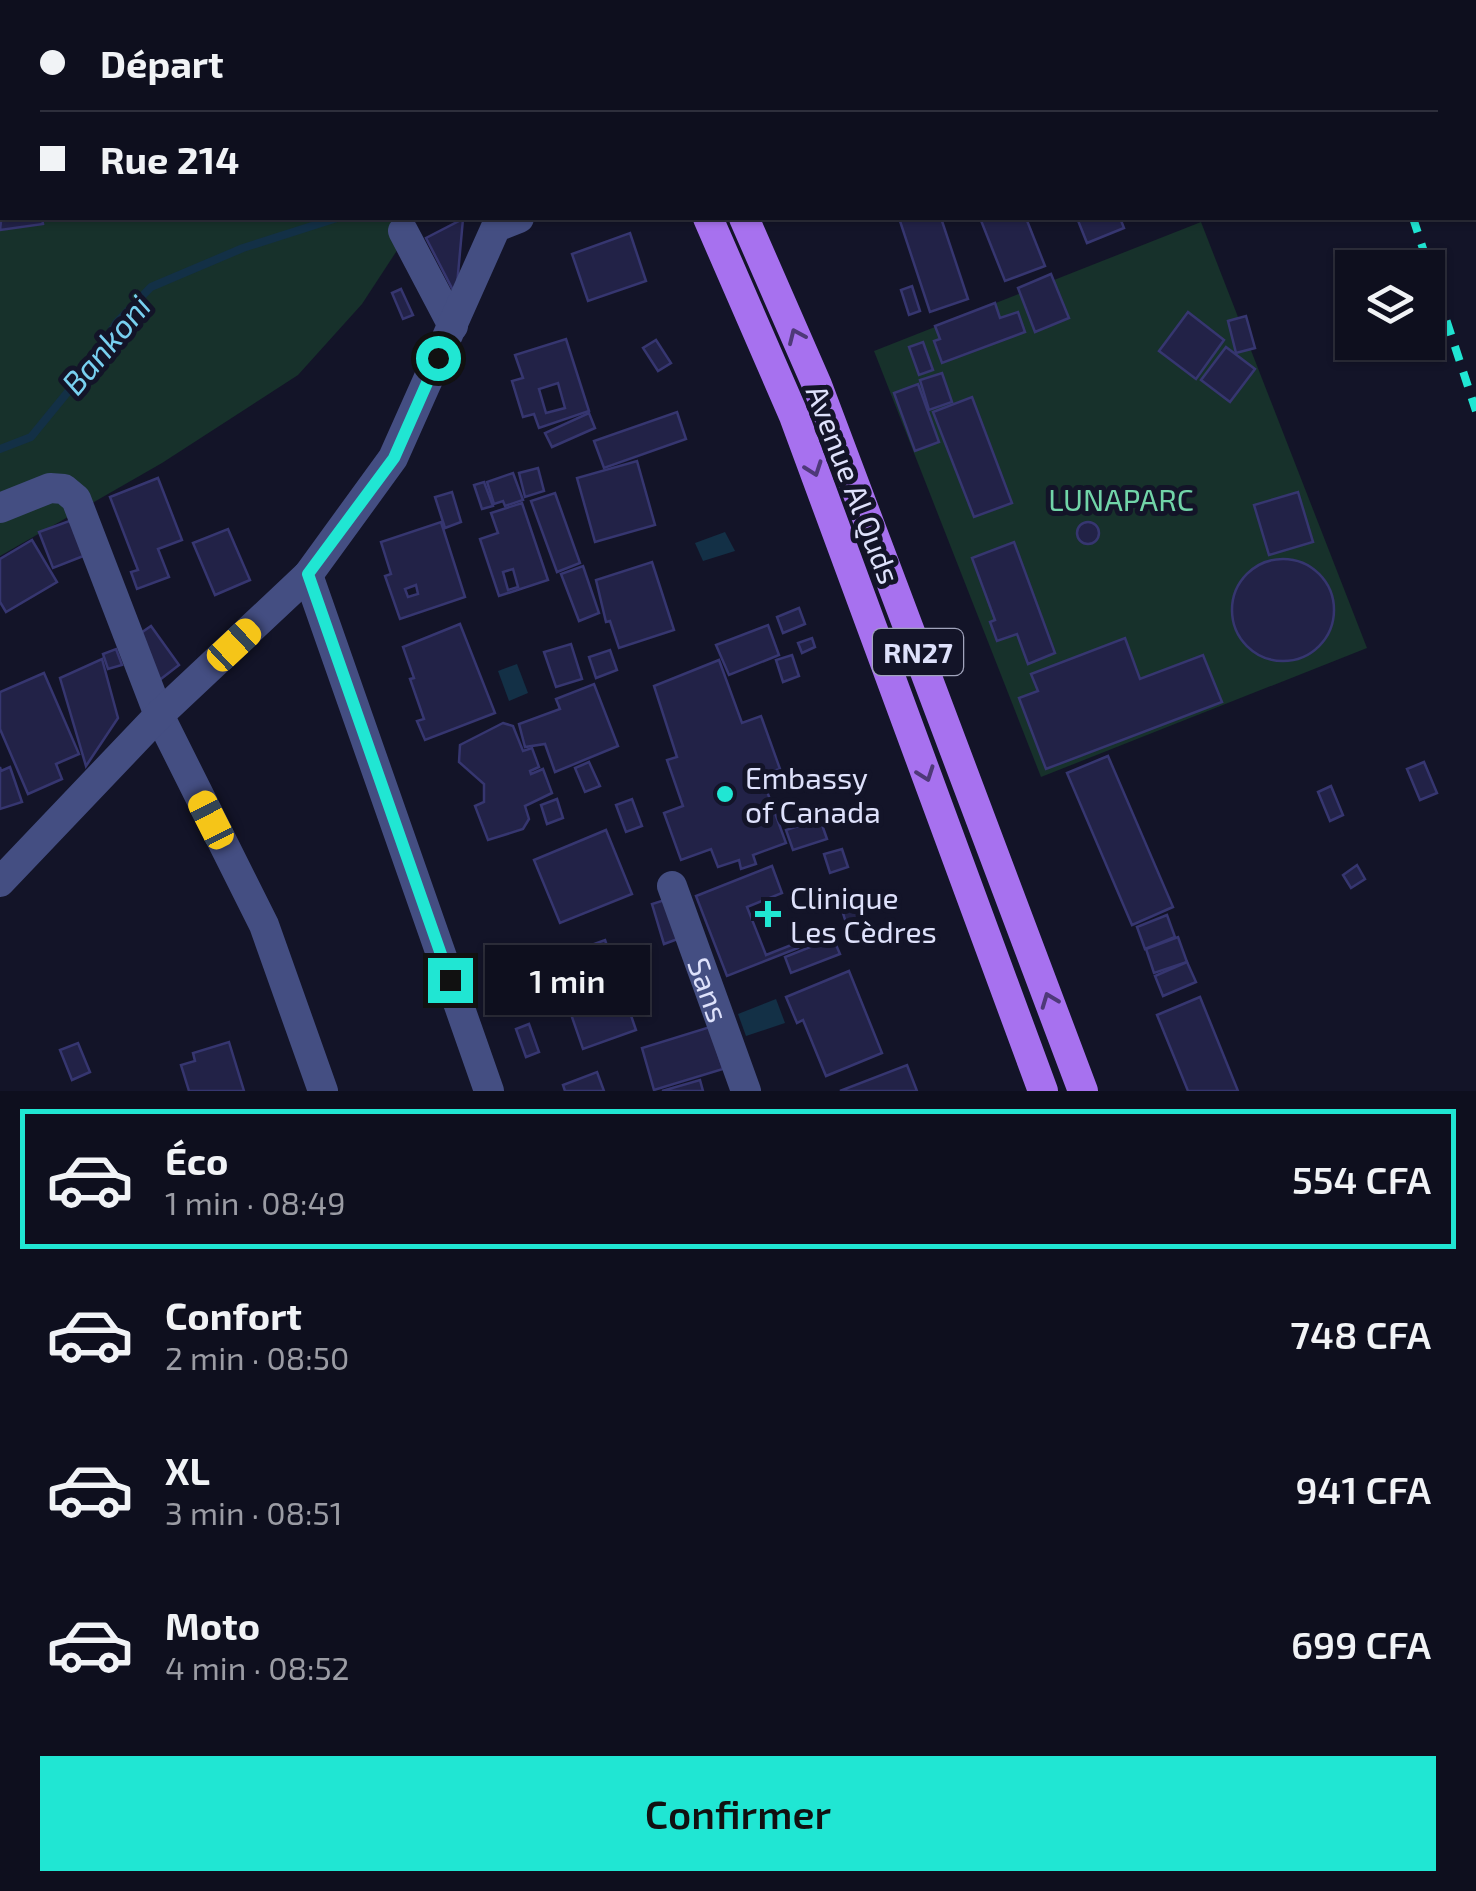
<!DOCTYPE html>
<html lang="fr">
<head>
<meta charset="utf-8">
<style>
	:root { --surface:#0e0f1e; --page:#171827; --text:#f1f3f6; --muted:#9b9ca4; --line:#2e2f3c; --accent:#20e6d3 }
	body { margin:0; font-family:"Exo 2",sans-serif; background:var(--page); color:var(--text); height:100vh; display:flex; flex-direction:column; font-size:38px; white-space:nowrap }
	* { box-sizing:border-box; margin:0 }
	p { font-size:32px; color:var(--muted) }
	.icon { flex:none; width:55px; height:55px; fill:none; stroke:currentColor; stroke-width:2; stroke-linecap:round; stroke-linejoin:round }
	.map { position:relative; height:1091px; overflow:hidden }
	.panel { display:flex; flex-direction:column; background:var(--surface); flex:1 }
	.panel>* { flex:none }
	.guide { position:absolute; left:0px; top:0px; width:1478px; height:220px; box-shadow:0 2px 8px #0004,0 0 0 2px var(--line); display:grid; align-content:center; height:220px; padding:0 40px; background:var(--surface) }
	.controls { position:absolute; left:1335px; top:250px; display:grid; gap:20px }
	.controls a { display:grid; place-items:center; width:110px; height:110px; border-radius:0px; background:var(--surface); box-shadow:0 2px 8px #0004,0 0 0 2px var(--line); font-size:50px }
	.end { position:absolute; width:45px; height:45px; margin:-22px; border:12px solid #20e6d3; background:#111; box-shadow:0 0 0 5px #111 }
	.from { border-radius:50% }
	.bubble { position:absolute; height:70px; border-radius:0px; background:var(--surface); box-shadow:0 2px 8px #0004,0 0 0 2px var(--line); font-size:32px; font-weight:600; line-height:70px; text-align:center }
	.car { position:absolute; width:30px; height:60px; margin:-30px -15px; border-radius:12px; box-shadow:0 0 8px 2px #0007; background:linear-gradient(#f5c518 24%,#345 0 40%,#f5c518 0 76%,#345 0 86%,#f5c518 0) }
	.guide b { display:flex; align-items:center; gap:35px; height:95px; font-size:38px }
	.guide b+b { border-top:2px solid var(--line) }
	.guide i { width:25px; height:25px; background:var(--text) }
	ul { padding:18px 0 0; list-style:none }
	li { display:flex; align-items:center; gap:30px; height:140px; margin:0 20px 15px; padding:0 20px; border:5px solid transparent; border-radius:0px }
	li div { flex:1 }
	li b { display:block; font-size:38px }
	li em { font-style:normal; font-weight:600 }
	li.current { border-color:var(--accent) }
	li>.icon { width:90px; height:90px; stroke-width:1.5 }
	.action { display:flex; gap:20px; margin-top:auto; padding:20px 40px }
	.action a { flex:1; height:115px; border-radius:0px; background:var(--accent); color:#111; font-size:40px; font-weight:600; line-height:115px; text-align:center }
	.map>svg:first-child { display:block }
	.green { fill:#17312b }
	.water { fill:#133046 }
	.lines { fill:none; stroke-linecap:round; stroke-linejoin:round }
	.stream { stroke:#133046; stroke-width:8 }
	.building { fill:#222247; stroke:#363670; stroke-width:2.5; fill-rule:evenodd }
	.minor { stroke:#444e82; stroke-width:30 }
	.major { stroke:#a771ef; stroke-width:30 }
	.rail { stroke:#20e6d3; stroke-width:8; stroke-dasharray:15 12; stroke-linecap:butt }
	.oneway { stroke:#4e3978 }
	.route { stroke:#20e6d3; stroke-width:12 }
	.poi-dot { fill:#20e6d3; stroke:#131428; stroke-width:4 }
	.labels { text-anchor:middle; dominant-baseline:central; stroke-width:10; stroke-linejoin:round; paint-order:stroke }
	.shield { fill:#131428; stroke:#a1a4bc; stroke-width:2.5 }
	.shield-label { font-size:28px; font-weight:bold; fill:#dee1fb }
	.street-label { font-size:30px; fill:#dee1fb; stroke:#131428 }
	.park-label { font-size:30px; fill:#71d4a8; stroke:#131428 }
	.poi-label { font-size:30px; fill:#dee1fb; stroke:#131428; text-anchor:start }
	.water-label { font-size:32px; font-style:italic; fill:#78d0f0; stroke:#131428 }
</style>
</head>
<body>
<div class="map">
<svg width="1476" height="1091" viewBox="0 0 1476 1091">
	<rect width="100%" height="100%" fill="#131428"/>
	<g class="green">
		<polygon points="56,218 413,218 396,252 362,304 298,375 162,463 0,556 0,227"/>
		<polygon points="1201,222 1367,648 1041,777 874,351"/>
	</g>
	<g class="water">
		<polygon points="725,532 735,551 703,561 695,543"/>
		<polygon points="517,664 528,693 509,701 498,671"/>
		<polygon points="776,999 785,1023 746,1036 738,1014"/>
	</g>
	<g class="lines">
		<g class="stream">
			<polyline points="525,2 526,0"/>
			<polyline points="0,449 31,437 89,366 117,322 151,287 243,248 337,218"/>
		</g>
	</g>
	<g class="building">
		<polygon points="382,0 446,0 446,2 383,2"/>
		<polygon points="830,0 870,0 871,2 831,2"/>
		<polygon points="971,0 1010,0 1011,2 972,2"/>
		<polygon points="1036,0 1075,0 1075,2 1037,2"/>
		<polygon points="1077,0 1147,0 1148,2 1078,2"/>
		<polygon points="2,37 2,161 0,161 0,38"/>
		<polygon points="2,212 2,218 42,218 43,224 0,230"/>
		<polygon points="899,218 941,218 968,299 930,312"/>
		<polygon points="980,218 1026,218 1045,266 1005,281"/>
		<polygon points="1077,218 1120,218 1124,228 1087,243"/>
		<polygon points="463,219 456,296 426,238"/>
		<polygon points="630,233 646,281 588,301 572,254"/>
		<polygon points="1051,274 1069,318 1035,332 1018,288"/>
		<polygon points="912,286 920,311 909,315 901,290"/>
		<polygon points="401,289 413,315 403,319 392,293"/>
		<polygon points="995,303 1000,318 1018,312 1025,332 942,363 934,341 940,339 935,326"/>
		<polygon points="1188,312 1224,340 1196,379 1159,351"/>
		<polygon points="1246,316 1255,348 1236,353 1228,321"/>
		<path d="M566 339 589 411 539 428 534 414 523 417 512 381 523 378 515 355ZM558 383 565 408 546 413 539 389Z"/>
		<polygon points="656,340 671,363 658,371 643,348"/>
		<polygon points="923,342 933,370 919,375 909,347"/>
		<polygon points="1226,347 1255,369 1230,402 1201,380"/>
		<polygon points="942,373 952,402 929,410 920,380"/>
		<polygon points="918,384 939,442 915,451 894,393"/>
		<polygon points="972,397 1012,503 974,517 933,412"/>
		<polygon points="677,412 686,439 604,468 594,441"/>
		<polygon points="589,413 595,428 552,447 545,433"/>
		<polygon points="637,461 655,525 595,542 577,478"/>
		<polygon points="538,468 544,491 525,497 519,473"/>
		<polygon points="513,473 523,500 505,506 503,501 494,504 487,482"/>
		<polygon points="158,478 182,540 158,549 169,577 137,589 131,572 138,570 110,497"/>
		<polygon points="484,482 493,506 482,509 474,485"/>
		<polygon points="452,492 461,522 445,528 435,497"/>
		<polygon points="1298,492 1313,542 1269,555 1254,505"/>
		<polygon points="555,493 580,563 557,572 531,501"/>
		<path d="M522 503 548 580 499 596 480 539 498 533 491 513ZM513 569 518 587 508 590 503 572Z"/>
		<polygon points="72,520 86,555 53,568 39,532"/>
		<path d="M441 522 465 597 400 619 385 576 391 574 381 542ZM416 585 418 594 408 597 405 589Z"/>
		<circle cx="1088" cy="533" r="11"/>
		<polygon points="228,529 250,580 215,595 193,543"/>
		<polygon points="32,540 57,582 6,612 0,602 0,559"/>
		<polygon points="1014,542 1055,653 1028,664 1017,634 997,641 990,622 995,620 972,558"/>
		<circle cx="1283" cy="610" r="51"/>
		<polygon points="652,562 674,630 619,648 610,621 606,622 596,580"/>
		<polygon points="583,566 599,613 579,621 561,574"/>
		<polygon points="799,608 805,624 783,633 777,617"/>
		<polygon points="460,624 495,713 425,740 417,721 424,719 410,679 414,678 403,647"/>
		<polygon points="768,625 779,655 729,675 716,645"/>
		<polygon points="151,626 179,665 157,682 138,635"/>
		<polygon points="812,638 815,647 802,653 798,643"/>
		<polygon points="1125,638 1140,679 1203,655 1222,702 1046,769 1019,698 1038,691 1031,674"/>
		<polygon points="571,644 582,679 556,687 544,652"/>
		<polygon points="116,649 122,665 108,669 103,654"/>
		<polygon points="610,650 617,670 596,678 589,657"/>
		<polygon points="792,655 799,676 783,682 776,660"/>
		<polygon points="102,659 118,718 86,766 60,678"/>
		<polygon points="719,660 742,723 761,716 780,769 761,775 786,843 753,855 756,864 741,869 739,860 718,867 711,849 681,860 664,813 683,806 667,760 677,757 654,686"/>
		<polygon points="44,673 79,754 56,764 62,779 28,794 0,729 0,692"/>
		<polygon points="594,684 618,746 555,772 545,744 525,747 519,724 560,709 556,699"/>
		<polygon points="503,723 513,726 523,751 532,748 539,767 530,771 531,774 543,769 552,793 525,806 529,819 523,829 488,840 475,806 484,802 484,784 459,762 460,745"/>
		<polygon points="1108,756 1173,907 1132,925 1067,773"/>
		<polygon points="589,762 600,786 585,792 575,768"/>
		<polygon points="1424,762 1437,793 1420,800 1407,769"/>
		<polygon points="0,767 1,771 10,767 22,802 0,809"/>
		<polygon points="1331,786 1343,815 1330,821 1318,792"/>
		<polygon points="557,799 563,818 547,824 541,805"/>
		<polygon points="632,799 642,826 626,832 616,805"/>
		<polygon points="820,819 827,839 793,850 786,830"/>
		<polygon points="606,830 632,894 560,923 534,860"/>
		<polygon points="842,849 848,867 830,873 824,854"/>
		<polygon points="1357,865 1365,879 1351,888 1343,875"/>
		<polygon points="772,866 782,893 747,907 766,955 796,943 798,948 727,976 696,896"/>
		<polygon points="674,897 686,936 664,944 652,904"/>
		<polygon points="861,903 867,919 847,926 842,910"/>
		<polygon points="1167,915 1175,937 1145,949 1137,927"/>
		<polygon points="1178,937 1187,962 1154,973 1146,949"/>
		<polygon points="833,938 840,954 791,973 785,957"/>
		<path d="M605 940 636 1030 583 1049 552 959ZM596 985 601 1000 579 1008 574 992Z"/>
		<polygon points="1187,962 1196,982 1163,996 1155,976"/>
		<polygon points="849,971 882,1053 826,1076 803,1020 797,1023 786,997"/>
		<polygon points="1200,997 1238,1091 1188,1091 1157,1015"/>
		<polygon points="529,1024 539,1052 526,1057 516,1029"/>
		<polygon points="710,1027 723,1069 654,1090 642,1048"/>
		<polygon points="229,1042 244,1091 189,1091 181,1065 195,1061 193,1053"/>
		<polygon points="78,1043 90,1072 72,1080 60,1050"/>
		<polygon points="907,1065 917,1091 840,1091"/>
		<polygon points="597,1072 604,1091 565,1091 563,1085"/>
		<polygon points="700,1080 703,1091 662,1091"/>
	</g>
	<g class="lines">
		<g class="minor">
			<polyline points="141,0 142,2"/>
			<polyline points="283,0 284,1"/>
			<polyline points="403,231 453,326"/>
			<polyline points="0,508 50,488 64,489 76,499 159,715 264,925 323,1091"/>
			<polyline points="308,575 489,1091"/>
			<polyline points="0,882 159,715 308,575 393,458 496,227 519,218"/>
			<path id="s1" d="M672 886 746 1091"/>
		</g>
		<g class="major">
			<polyline points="613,0 615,2"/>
			<polyline points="649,0 650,2"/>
			<polyline points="708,218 794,416 1043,1091"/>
			<polyline points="744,218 817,385 1083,1091"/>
		</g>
		<g class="rail">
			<polyline points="1343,0 1343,2"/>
			<polyline points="1413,218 1476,411"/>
		</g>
	</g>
	<defs><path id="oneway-chevron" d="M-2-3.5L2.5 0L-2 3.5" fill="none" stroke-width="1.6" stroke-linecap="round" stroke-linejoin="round" transform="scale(2.5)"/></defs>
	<g class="oneway">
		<use href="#oneway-chevron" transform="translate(796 336) rotate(-114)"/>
		<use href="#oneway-chevron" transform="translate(814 469) rotate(70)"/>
		<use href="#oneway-chevron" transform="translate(926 774) rotate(70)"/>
		<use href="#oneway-chevron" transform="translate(1049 1000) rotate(-111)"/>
	</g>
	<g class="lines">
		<polyline class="route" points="438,358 394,458 308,574 450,980"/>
	</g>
	<g class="poi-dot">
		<circle cx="725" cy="794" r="10"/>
		<path d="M763 899h10v10h10v10h-10v10h-10v-10h-10v-10h10z"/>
	</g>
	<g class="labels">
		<rect class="shield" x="873" y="629" width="90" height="46" rx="8"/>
		<g class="shield-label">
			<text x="918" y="652">RN27</text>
		</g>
		<g class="street-label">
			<text transform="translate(854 484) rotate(69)">Avenue Al Quds</text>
			<text stroke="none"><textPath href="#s1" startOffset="110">Sans</textPath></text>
		</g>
		<g class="park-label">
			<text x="1121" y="499">LUNAPARC</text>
		</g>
		<g class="poi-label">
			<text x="745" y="777">Embassy<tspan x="745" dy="34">of Canada</tspan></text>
			<text x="790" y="897">Clinique<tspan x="790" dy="34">Les Cèdres</tspan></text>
		</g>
		<g class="water-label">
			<text transform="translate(105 344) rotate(-50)">Bankoni</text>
		</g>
	</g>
</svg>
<div class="controls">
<a><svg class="icon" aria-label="layers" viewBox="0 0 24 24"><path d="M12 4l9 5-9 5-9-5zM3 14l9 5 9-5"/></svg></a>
</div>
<i class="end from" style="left:438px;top:358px"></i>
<i class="end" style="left:450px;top:980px"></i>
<div class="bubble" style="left:485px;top:945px;width:165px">1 min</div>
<i class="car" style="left:234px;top:645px;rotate:47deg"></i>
<i class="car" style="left:211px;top:820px;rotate:333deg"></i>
<div class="guide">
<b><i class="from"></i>Départ</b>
<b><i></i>Rue 214</b>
</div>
</div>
<section class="panel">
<ul>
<li class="current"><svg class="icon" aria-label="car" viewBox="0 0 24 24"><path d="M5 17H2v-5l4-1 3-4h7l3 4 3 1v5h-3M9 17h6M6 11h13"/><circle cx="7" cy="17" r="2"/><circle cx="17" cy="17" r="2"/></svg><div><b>Éco</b><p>1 min · 08:49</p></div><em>554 CFA</em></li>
<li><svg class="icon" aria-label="car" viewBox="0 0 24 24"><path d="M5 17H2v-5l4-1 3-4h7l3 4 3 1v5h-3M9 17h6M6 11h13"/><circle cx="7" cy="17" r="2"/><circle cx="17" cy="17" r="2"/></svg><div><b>Confort</b><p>2 min · 08:50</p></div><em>748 CFA</em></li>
<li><svg class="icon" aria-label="car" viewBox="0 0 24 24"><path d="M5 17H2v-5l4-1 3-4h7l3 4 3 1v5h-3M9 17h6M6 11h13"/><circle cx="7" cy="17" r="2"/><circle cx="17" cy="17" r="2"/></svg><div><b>XL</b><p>3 min · 08:51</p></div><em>941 CFA</em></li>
<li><svg class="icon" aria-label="car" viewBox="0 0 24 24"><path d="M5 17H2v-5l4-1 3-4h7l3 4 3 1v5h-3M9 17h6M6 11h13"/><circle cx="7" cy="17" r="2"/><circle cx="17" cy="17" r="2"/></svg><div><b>Moto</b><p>4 min · 08:52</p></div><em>699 CFA</em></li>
</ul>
<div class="action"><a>Confirmer</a></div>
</section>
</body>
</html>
